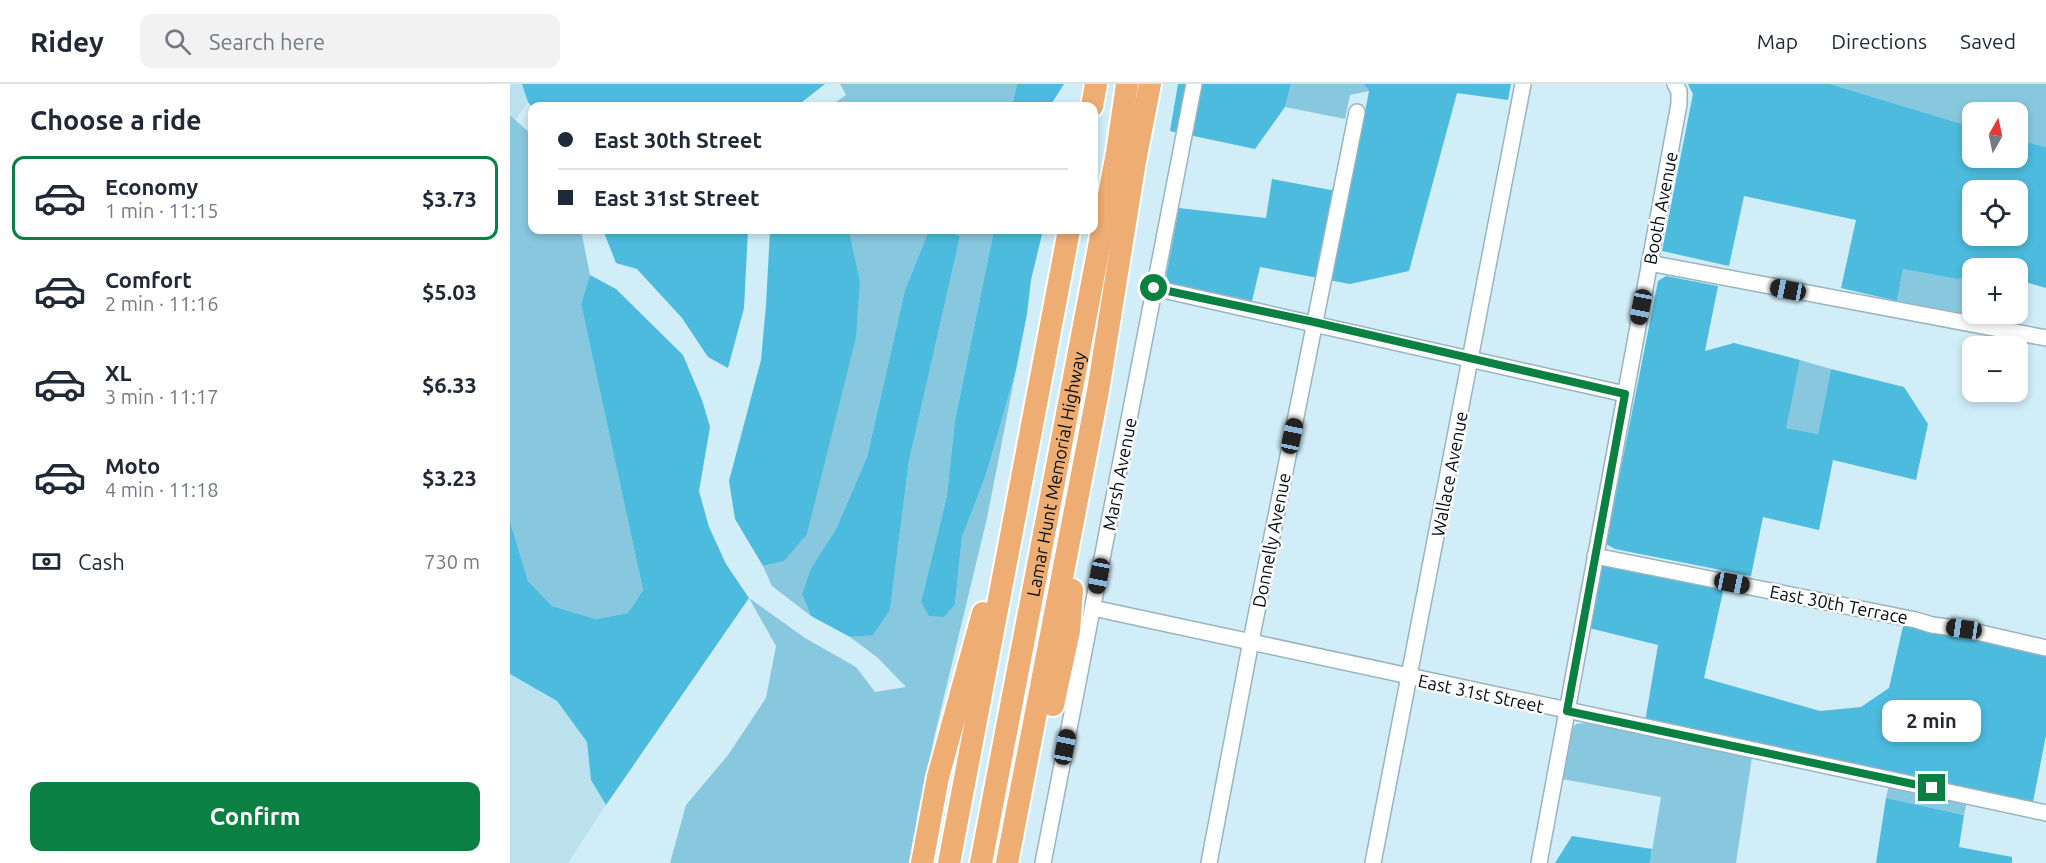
<!DOCTYPE html>
<html lang="en">
<head>
<meta charset="utf-8">
<style>
	:root { --surface:#fff; --page:#f2f2f3; --text:#1f2937; --muted:#747a83; --line:#e0e1e3; --accent:#0b8043 }
	body { margin:0; font-family:Ubuntu,sans-serif; background:var(--page); color:var(--text); height:100vh; display:flex; flex-direction:column; font-size:22px; white-space:nowrap }
	* { box-sizing:border-box; margin:0 }
	p { font-size:20px; color:var(--muted) }
	.icon { flex:none; width:33px; height:33px; fill:none; stroke:currentColor; stroke-width:2; stroke-linecap:round; stroke-linejoin:round }
	.map { position:relative; flex:1; overflow:hidden }
	.panel { display:flex; flex-direction:column; background:var(--surface); width:510px }
	.panel>* { flex:none }
	.guide { position:absolute; left:18px; top:18px; width:570px; height:132px; border-radius:12px; box-shadow:0 3px 9px #0003; display:grid; align-content:center; height:132px; padding:0 30px; background:var(--surface) }
	.needle { width:39px; rotate:9deg }
	.fabs { position:absolute; left:1452px; top:18px; display:grid; gap:12px }
	.fabs a { display:grid; place-items:center; width:66px; height:66px; border-radius:12px; background:var(--surface); box-shadow:0 3px 9px #0003; font-size:30px }
	.end { position:absolute; width:27px; height:27px; margin:-14px; border:8px solid #0b8043; background:#fff; box-shadow:0 0 0 3px #fff }
	.from { border-radius:50% }
	.bubble { position:absolute; height:42px; border-radius:12px; background:var(--surface); box-shadow:0 3px 9px #0003; font-size:20px; font-weight:700; line-height:42px; text-align:center }
	.car { position:absolute; width:18px; height:36px; margin:-18px -9px; border-radius:8px; box-shadow:0 0 4px 2px #0007; background:linear-gradient(#222 24%,#8ab4d8 0 40%,#222 0 76%,#8ab4d8 0 86%,#222 0) }
	.guide b { display:flex; align-items:center; gap:21px; height:57px; font-size:22px }
	.guide b+b { border-top:2px solid var(--line) }
	.guide i { width:15px; height:15px; background:var(--text) }
	ul { padding:0; list-style:none }
	li { display:flex; align-items:center; gap:18px; height:84px; margin:0 12px 9px; padding:0 18px; border:3px solid transparent; border-radius:12px }
	li div { flex:1 }
	li b { display:block; font-size:22px }
	li em { font-style:normal; font-weight:700 }
	li.on { border-color:var(--accent) }
	li>.icon { width:54px; height:54px; stroke-width:1.5 }
	h2 { padding:0 30px; font-size:27px; line-height:72px }
	.pay { display:flex; align-items:center; gap:15px; height:66px; padding:0 30px; font-size:22px }
	.pay p { margin-inline-start:auto }
	.button { display:flex; gap:12px; margin-top:auto; padding:12px 30px }
	.button a { flex:1; height:69px; border-radius:12px; background:var(--accent); color:#fff; font-size:24px; font-weight:700; line-height:69px; text-align:center }
	header { display:flex; align-items:center; gap:36px; box-sizing:border-box; height:84px; padding:0 30px; background:var(--surface); border-bottom:2px solid var(--line) }
	header strong { font-size:28px }
	nav { display:flex; gap:33px; margin-inline-start:auto; font-size:21px }
	.search { width:420px; height:54px; background:var(--page); display:flex; align-items:center; gap:15px; box-sizing:border-box; padding:0 21px; border-radius:12px; color:var(--muted); font-size:22px }
	main { display:flex; flex:1; min-height:0 }
	.map>svg:first-child { display:block }
	.built { fill:#bce1ee }
	.green { fill:#88c8de }
	.forest { fill:#4dbbdd; fill-rule:evenodd }
	.lines { fill:none; stroke-linecap:round; stroke-linejoin:round }
	.minor-casing { stroke:#99b4be; stroke-width:18 }
	.highway-casing { stroke:#fff; stroke-width:26 }
	.minor { stroke:#fff; stroke-width:15 }
	.highway { stroke:#edad73; stroke-width:22 }
	.route { stroke:#0b8043; stroke-width:8 }
	.labels { text-anchor:middle; dominant-baseline:central; stroke-width:5; stroke-linejoin:round; paint-order:stroke }
	.street-label { font-size:18px; fill:#040d11; stroke:#fff }
</style>
</head>
<body>
<header>
<strong>Ridey</strong>
<div class="search"><svg class="icon" aria-label="search" viewBox="0 0 24 24"><circle cx="10" cy="10" r="6"/><path d="M15 15l6 6"/></svg>Search here</div>
<nav><a>Map</a><a>Directions</a><a>Saved</a></nav>
</header>
<main>
<section class="panel">
<h2>Choose a ride</h2>
<ul>
<li class="on"><svg class="icon" aria-label="car" viewBox="0 0 24 24"><path d="M5 17H2v-5l4-1 3-4h7l3 4 3 1v5h-3M9 17h6M6 11h13"/><circle cx="7" cy="17" r="2"/><circle cx="17" cy="17" r="2"/></svg><div><b>Economy</b><p>1 min · 11:15</p></div><em>$3.73</em></li>
<li><svg class="icon" aria-label="car" viewBox="0 0 24 24"><path d="M5 17H2v-5l4-1 3-4h7l3 4 3 1v5h-3M9 17h6M6 11h13"/><circle cx="7" cy="17" r="2"/><circle cx="17" cy="17" r="2"/></svg><div><b>Comfort</b><p>2 min · 11:16</p></div><em>$5.03</em></li>
<li><svg class="icon" aria-label="car" viewBox="0 0 24 24"><path d="M5 17H2v-5l4-1 3-4h7l3 4 3 1v5h-3M9 17h6M6 11h13"/><circle cx="7" cy="17" r="2"/><circle cx="17" cy="17" r="2"/></svg><div><b>XL</b><p>3 min · 11:17</p></div><em>$6.33</em></li>
<li><svg class="icon" aria-label="car" viewBox="0 0 24 24"><path d="M5 17H2v-5l4-1 3-4h7l3 4 3 1v5h-3M9 17h6M6 11h13"/><circle cx="7" cy="17" r="2"/><circle cx="17" cy="17" r="2"/></svg><div><b>Moto</b><p>4 min · 11:18</p></div><em>$3.23</em></li>
</ul>
<div class="pay"><svg class="icon" aria-label="cash" viewBox="0 0 24 24"><path d="M3 7h18v10H3z"/><circle cx="12" cy="12" r="2"/></svg>Cash<p>730 m</p></div>
<div class="button"><a>Confirm</a></div>
</section>
<div class="map">
<svg width="1536" height="779" viewBox="0 0 1536 779">
	<rect width="100%" height="100%" fill="#d1edf8"/>
	<g class="built">
		<polygon points="0,0 12,0 18,18 6,35 0,31"/>
		<polygon points="0,590 47,617 77,658 81,696 96,721 58,779 0,779"/>
	</g>
	<g class="green">
		<polygon points="330,0 507,0 502,22 320,22 336,11"/>
		<polygon points="781,0 854,0 859,7 840,11 835,35 775,23"/>
		<polygon points="1320,0 1536,0 1536,63 1508,56 1508,28 1462,28 1462,43"/>
		<polygon points="0,31 22,51 22,146 71,146 80,191 71,220 133,506 118,529 86,535 42,522 18,497 0,437"/>
		<polygon points="339,146 419,146 395,206 357,373 326,445 300,486 292,510 301,532 262,502 253,482 274,477 350,197"/>
		<polygon points="442,146 484,146 445,336 437,411 411,518 445,520 452,453 476,391 506,286 477,434 424,654 400,779 160,779 176,721 218,671 256,614 266,562 239,514 295,554 346,583 365,608 396,603 368,574 340,553 363,550 380,526 399,377 450,153"/>
		<polygon points="1393,185 1447,195 1462,191 1462,230 1467,230 1467,232 1387,217"/>
		<polygon points="1290,276 1321,285 1308,350 1275,344"/>
		<polygon points="1076,639 1242,673 1226,779 1140,779 1151,713 1052,695 1061,645 1066,640"/>
		<polygon points="1379,701 1457,717 1454,731 1376,714"/>
	</g>
	<g class="forest">
		<polygon points="12,0 315,0 287,22 22,23 18,18"/>
		<polygon points="507,0 554,0 540,22 502,22"/>
		<polygon points="668,0 781,0 775,23 745,65 660,47"/>
		<polygon points="854,0 1001,0 998,16 947,9 899,187 840,200 750,183 742,217 655,198 669,124 756,134 762,95 821,106 842,96 859,7"/>
		<path d="M1178 0H1320L1462 43V74H1508V56L1536 63V204L1508 196V184H1462V191L1447 195 1393 185 1387 217 1331 204 1346 136 1234 112 1219 182 1152 167 1183 10ZM1462 106H1508V152H1462Z"/>
		<polygon points="93,146 238,146 234,224 218,284 198,273 172,234 127,185 106,179"/>
		<polygon points="260,146 339,146 350,197 346,253 297,450 274,477 253,482 225,435 219,397 251,276 256,221"/>
		<polygon points="419,146 442,146 450,153 399,377 380,526 363,551 340,553 301,532 292,510 300,486 326,445 357,373 395,206"/>
		<polygon points="484,146 533,146 521,196 517,230 506,286 476,391 452,453 445,520 434,533 419,532 411,518 437,411 445,336"/>
		<polygon points="80,191 106,205 173,271 192,316 200,343 189,407 199,443 216,480 239,514 96,721 81,696 77,658 47,617 0,590 0,437 18,497 42,522 86,535 118,529 133,506 71,220"/>
		<polygon points="1156,192 1208,202 1195,267 1224,259 1290,276 1276,344 1308,350 1321,285 1394,303 1418,340 1406,396 1323,376 1309,446 1253,433 1241,492 1105,465 1096,460 1148,197"/>
		<polygon points="1098,479 1214,503 1194,594 1310,627 1351,623 1379,604 1394,538 1536,569 1536,651 1523,718 1135,638 1148,561 1079,544 1091,482"/>
		<polygon points="1376,714 1454,731 1449,763 1502,773 1502,779 1366,779"/>
		<polygon points="1062,752 1142,765 1140,779 1045,779"/>
	</g>
	<g class="lines">
		<defs>
			<g id="minor">
				<polyline points="1139,179 1536,254"/>
				<polyline points="644,204 1115,310"/>
				<polyline points="1085,472 1406,536 1422,541 1454,545 1536,564"/>
				<polyline points="583,524 1536,729"/>
				<polyline points="533,779 684,0"/>
				<polyline points="699,779 741,557 847,28"/>
				<polyline points="863,779 1013,0"/>
				<polyline points="1029,779 1169,20 1169,7 1165,0"/>
			</g>
			<g id="highway">
				<polyline points="582,22 586,0"/>
				<polyline points="543,621 559,547 562,506"/>
				<polyline points="412,779 428,693 473,529"/>
				<polyline points="439,779 559,146"/>
				<path id="s1" d="M471 779 607 69 617 0"/>
				<polyline points="497,779 588,307 625,77 640,0"/>
			</g>
		</defs>
		<use href="#minor" class="minor-casing"/>
		<use href="#highway" class="highway-casing"/>
		<use href="#minor" class="minor"/>
		<use href="#highway" class="highway"/>
	</g>
	<g class="lines">
		<polyline class="route" points="644,204 804,238 1115,310 1057,627 1422,704"/>
	</g>
	<g class="labels">
		<g class="street-label">
			<text transform="translate(1150 124) rotate(-79)">Booth Avenue</text>
			<text stroke="none"><textPath href="#s1" startOffset="396">Lamar Hunt Memorial Highway</textPath></text>
			<text transform="translate(609 390) rotate(-79)">Marsh Avenue</text>
			<text transform="translate(939 390) rotate(-79)">Wallace Avenue</text>
			<text transform="translate(761 456) rotate(-79)">Donnelly Avenue</text>
			<text transform="translate(1329 520) rotate(11)">East 30th Terrace</text>
			<text transform="translate(971 609) rotate(12)">East 31st Street</text>
		</g>
	</g>
</svg>
<div class="fabs">
<a><svg class="needle" viewBox="-14 -14 28 28"><path d="M0-13l5 13h-10z" fill="#e53935"/><path d="M0 13l5-13h-10z" fill="#747a83"/></svg></a>
<a><svg class="icon" aria-label="locate" viewBox="0 0 24 24"><circle cx="12" cy="12" r="6"/><path d="M12 2v4M12 18v4M2 12h4M18 12h4"/></svg></a>
<a>+</a>
<a>−</a>
</div>
<i class="end from" style="left:644px;top:204px"></i>
<i class="end" style="left:1422px;top:704px"></i>
<div class="bubble" style="left:1372px;top:616px;width:99px">2 min</div>
<i class="car" style="left:1278px;top:206px;rotate:281deg"></i>
<i class="car" style="left:1131px;top:223px;rotate:191deg"></i>
<i class="car" style="left:782px;top:352px;rotate:12deg"></i>
<i class="car" style="left:589px;top:492px;rotate:191deg"></i>
<i class="car" style="left:1222px;top:499px;rotate:101deg"></i>
<i class="car" style="left:1454px;top:545px;rotate:278deg"></i>
<i class="car" style="left:555px;top:663px;rotate:11deg"></i>
<div class="guide">
<b><i class="from"></i>East 30th Street</b>
<b><i></i>East 31st Street</b>
</div>
</div>
</main>
</body>
</html>
